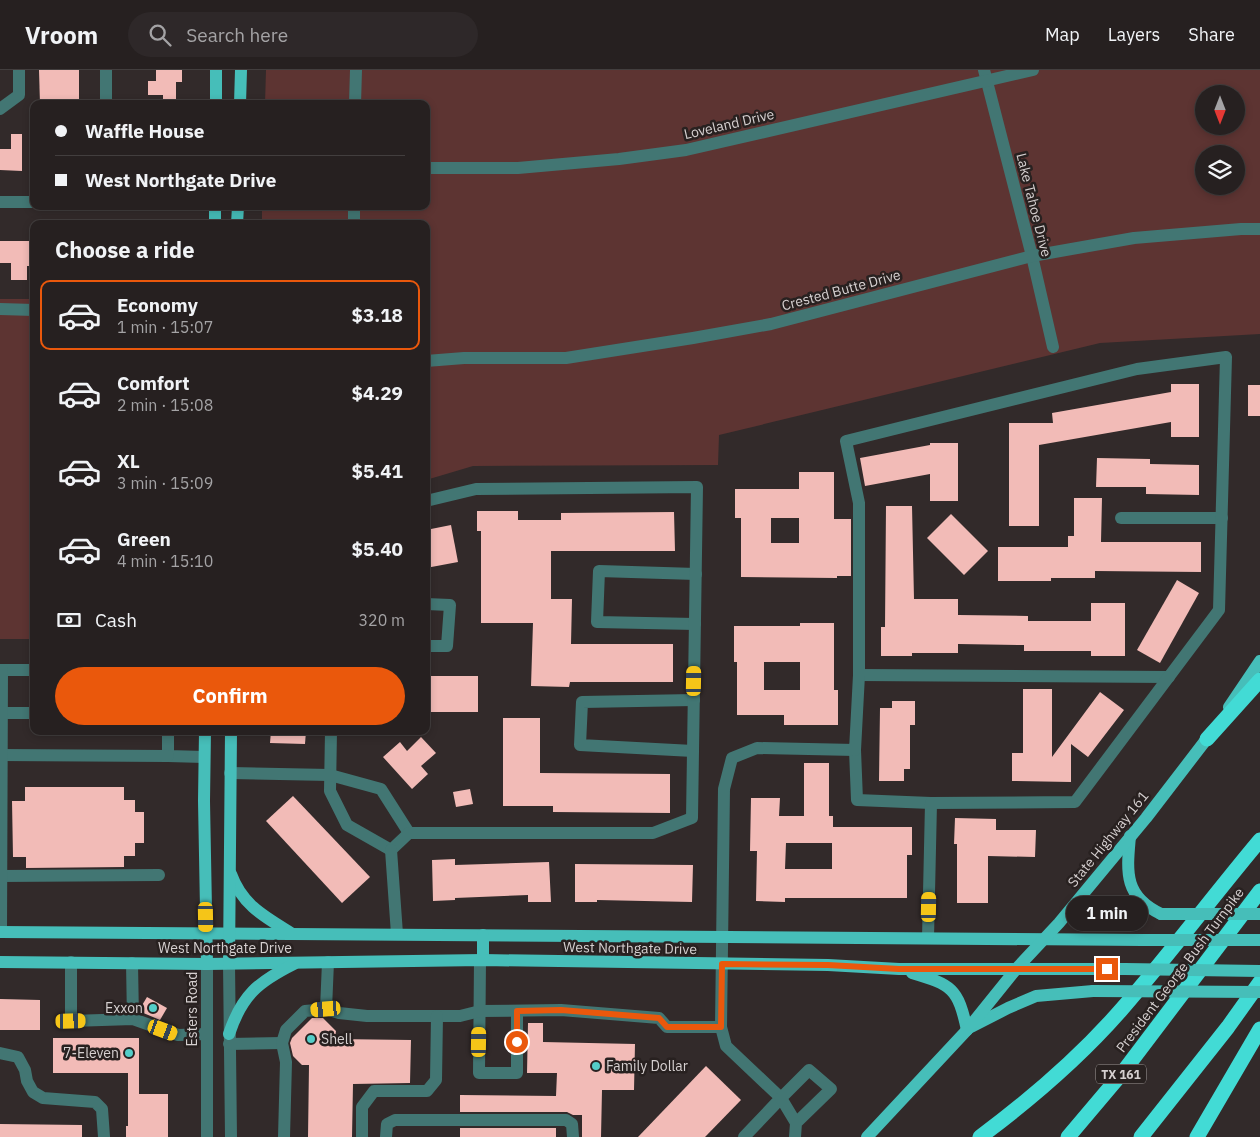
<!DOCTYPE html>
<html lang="en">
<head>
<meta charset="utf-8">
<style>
	:root { --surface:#262020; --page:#2e2829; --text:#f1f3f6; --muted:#a4a3a5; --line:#423e3e; --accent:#ea580c }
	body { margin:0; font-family:"IBM Plex Sans",sans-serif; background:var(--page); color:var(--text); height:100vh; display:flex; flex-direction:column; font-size:19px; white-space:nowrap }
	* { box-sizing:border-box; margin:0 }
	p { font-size:16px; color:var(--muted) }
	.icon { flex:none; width:28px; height:28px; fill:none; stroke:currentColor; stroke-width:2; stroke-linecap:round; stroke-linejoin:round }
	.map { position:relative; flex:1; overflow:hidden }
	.side { position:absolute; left:30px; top:150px; width:400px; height:515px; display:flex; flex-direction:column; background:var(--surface); border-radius:10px; box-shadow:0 2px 8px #0003,0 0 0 1px var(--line) }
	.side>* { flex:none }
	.banner { position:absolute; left:30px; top:30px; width:400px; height:110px; border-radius:10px; box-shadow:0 2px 8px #0003,0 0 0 1px var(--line); display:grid; align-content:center; height:110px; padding:0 25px; background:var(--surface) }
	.needle { width:32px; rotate:180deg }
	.fabs { position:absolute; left:1195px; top:15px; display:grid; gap:10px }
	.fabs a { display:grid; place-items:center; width:50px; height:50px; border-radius:50%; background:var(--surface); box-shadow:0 2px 8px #0003,0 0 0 1px var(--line); font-size:25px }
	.end { position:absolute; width:22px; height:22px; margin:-11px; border:6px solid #ea580c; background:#fff; box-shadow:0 0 0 2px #fff }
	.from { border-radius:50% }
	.bubble { position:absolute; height:35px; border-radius:18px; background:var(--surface); box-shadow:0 2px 8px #0003,0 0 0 1px var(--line); font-size:16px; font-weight:700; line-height:35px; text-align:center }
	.car { position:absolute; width:15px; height:30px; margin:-15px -8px; border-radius:6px; box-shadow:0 0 4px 1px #0007; background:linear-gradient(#f5c518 24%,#345 0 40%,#f5c518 0 76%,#345 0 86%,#f5c518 0) }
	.banner b { display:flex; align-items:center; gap:18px; height:48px; font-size:19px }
	.banner b+b { border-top:1px solid var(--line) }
	.banner i { width:12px; height:12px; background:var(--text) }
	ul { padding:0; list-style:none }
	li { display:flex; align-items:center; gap:15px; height:70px; margin:0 10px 8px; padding:0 15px; border:2px solid transparent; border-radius:10px }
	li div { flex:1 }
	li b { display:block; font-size:19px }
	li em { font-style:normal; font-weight:700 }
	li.on { border-color:var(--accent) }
	li>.icon { width:45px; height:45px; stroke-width:1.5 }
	h2 { padding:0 25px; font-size:22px; line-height:60px }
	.pay { display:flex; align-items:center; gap:12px; height:55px; padding:0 25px; font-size:19px }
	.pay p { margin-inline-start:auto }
	.button { display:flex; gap:10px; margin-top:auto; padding:10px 25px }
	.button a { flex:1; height:58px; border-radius:30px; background:var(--accent); color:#fff; font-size:20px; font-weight:700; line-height:58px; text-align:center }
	header { display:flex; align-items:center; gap:30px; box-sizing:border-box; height:70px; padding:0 25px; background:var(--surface); border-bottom:1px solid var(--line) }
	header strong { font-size:24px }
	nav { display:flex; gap:28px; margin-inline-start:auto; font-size:18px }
	.search { width:350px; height:45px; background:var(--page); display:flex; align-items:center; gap:12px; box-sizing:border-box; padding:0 18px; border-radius:28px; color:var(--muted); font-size:19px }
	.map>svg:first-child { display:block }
	.green { fill:#5d3432; fill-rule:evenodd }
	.building { fill:#f2bbb7; fill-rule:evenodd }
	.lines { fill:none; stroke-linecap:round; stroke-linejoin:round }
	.minor { stroke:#427673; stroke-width:12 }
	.major { stroke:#46beb9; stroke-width:12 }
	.highway { stroke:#42dbd5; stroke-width:15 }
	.major-bridge { stroke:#46beb9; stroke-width:12 }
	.route { stroke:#ea580c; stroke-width:6 }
	.poi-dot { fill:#54cdc8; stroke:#282120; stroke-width:2 }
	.labels { text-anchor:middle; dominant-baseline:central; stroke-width:5; stroke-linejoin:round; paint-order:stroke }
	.shield { fill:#282120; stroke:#a29c9b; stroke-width:1 }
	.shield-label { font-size:12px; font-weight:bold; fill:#d6d0d0 }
	.street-label { font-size:14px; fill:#d6d0d0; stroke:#282120 }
	.poi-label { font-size:14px; fill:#d6d0d0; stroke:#282120; text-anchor:end }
</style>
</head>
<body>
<header>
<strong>Vroom</strong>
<div class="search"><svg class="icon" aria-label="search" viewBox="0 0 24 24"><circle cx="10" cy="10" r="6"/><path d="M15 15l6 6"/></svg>Search here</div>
<nav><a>Map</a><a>Layers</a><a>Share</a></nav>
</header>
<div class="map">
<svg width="1260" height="1067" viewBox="0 0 1260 1067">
	<rect width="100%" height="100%" fill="#322a2a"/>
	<g class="green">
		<path d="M266 0H1260V264L1100 273 719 365 718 395 473 396 426 410V154H262V136H426V34H265ZM1204 24H1236V56H1204ZM1204 84H1236V116H1204Z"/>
		<rect x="0" y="229" width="34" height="340"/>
	</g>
	<g class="building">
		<polygon points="39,0 79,0 79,34 40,34"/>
		<polygon points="156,0 182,0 182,12 176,12 176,34 163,34 163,25 148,25 148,11 156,11"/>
		<polygon points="11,64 22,64 22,101 0,100 0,79 11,79"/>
		<polygon points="0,171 34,171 34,196 27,196 27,210 11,210 11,193 0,193"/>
		<polygon points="1171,314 1199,314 1199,367 1171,367 1171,352 1039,375 1039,456 1009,456 1009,353 1053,353 1052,343 1171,322"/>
		<rect x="1248" y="315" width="12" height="31"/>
		<polygon points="930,373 958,373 958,431 930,431 930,404 865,416 860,388 930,375"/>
		<polygon points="1097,388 1150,389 1150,394 1199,395 1199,425 1146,424 1146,417 1096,417"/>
		<path d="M799 402H834V449H851V506H837V508L741 507V448H735V419H799ZM771 448H799V473H771Z"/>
		<polygon points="1074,428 1102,428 1101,472 1201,472 1201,502 1095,501 1095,508 1051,508 1051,511 998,511 998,477 1068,477 1068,466 1074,466"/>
		<polygon points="886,436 912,436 914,529 958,529 958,545 1028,546 1028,551 1091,551 1091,533 1125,533 1125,586 1091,586 1091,581 1024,581 1024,575 958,574 958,583 912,583 912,586 881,586 881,557 885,557"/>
		<polygon points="477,441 518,441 518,450 561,450 561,443 674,442 675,481 551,481 551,529 572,529 571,574 673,574 673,612 570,612 569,617 531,616 533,553 481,553 481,461 477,461"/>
		<polygon points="951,444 988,481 964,505 927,468"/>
		<polygon points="451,455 458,492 426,498 426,460"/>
		<polygon points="1177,510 1199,523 1160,593 1137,580"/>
		<path d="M800 553H834V620H838V655H784V645H737V592H734V556H800ZM764 592H800V620H764Z"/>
		<rect x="426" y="606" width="52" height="36"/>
		<polygon points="1023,619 1052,619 1052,687 1100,622 1124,640 1088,687 1071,674 1071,712 1012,711 1012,683 1023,683"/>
		<polygon points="892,631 915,631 915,655 910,655 910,699 904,699 904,711 879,711 880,638 892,638"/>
		<polygon points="503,648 540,648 540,703 670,704 670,743 553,742 553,736 503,736"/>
		<polygon points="271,661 306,661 305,674 270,673"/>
		<polygon points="421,667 436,683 421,696 428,704 412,719 383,687 400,672 407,681"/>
		<path d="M804 693H829V746H833V757H912V785H907V828H785V832L756 831 757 781H750L751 728H780L779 746H804ZM786 773H832V799H785Z"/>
		<polygon points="25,717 124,717 124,730 135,730 135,742 144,742 144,773 135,773 135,786 124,786 124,797 26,798 26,787 13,787 12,731 25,731"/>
		<polygon points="470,719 473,734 456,737 453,722"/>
		<polygon points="293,726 370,807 342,833 266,751"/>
		<polygon points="955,748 996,749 996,760 1036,760 1035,787 988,786 988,833 957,833 957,774 954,774"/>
		<polygon points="455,789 455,795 549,792 551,832 528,832 528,825 455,828 455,830 433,831 432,790"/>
		<polygon points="575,794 693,795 692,832 597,830 597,832 575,832"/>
		<polygon points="147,927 167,938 160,950 141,942 141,937"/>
		<polygon points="0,929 40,930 40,960 0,960"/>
		<polygon points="312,948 323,948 336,961 335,969 411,970 410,1013 353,1014 352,1067 308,1067 309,995 302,995 293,986 290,973 292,968"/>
		<polygon points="528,953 543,953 543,972 635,974 634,1020 602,1020 601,1067 582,1067 582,1045 573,1045 567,1042 460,1042 460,1025 556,1026 557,1003 527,1003"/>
		<polygon points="53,968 139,968 139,1024 168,1024 168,1067 126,1067 126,1056 128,1056 128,1003 53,1003"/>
		<polygon points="706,996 741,1030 705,1067 638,1067"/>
		<polygon points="0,1054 82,1055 82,1067 0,1067"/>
		<rect x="460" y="1058" width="96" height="9"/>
	</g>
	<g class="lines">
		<g class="minor">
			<polyline points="106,0 106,34"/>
			<polyline points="984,0 1032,186 1053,277"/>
			<polyline points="355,34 356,0"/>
			<polyline points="0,39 19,25 19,0"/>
			<polyline points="426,98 518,98 619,89 686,80 1033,0"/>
			<polyline points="0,132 34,132"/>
			<polyline points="354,136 354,154"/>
			<polyline points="0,239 34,240"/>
			<polyline points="426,291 464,288 566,288 693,268 771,254 1032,186 1134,168 1241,159 1260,159"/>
			<polyline points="1121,448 1222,448"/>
			<polyline points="426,534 450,535 447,576 426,576"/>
			<polyline points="695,554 597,552 599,501 696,504"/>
			<polyline points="0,600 34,600"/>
			<polyline points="859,605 1169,607"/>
			<polyline points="0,643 34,643"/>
			<polyline points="168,661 168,686 204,687"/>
			<polyline points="331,661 330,721 347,755 391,780"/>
			<polyline points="855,680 857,730 931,733"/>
			<polyline points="693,681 580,675 582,632 694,630"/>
			<polyline points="0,685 168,686"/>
			<polyline points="230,703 330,705 381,719 409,763"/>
			<polyline points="391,780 409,763 653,763 692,748 697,417 476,419 426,431"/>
			<polyline points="391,780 397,864"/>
			<polyline points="0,806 159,805"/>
			<polyline points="1,862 2,600"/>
			<polyline points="480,890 479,1003 517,1003 517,941"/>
			<polyline points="71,892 71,951 133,949 178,965 207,964"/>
			<polyline points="132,893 133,949"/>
			<polyline points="229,893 231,1067"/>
			<polyline points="207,894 207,1067"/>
			<polyline points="326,939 328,892"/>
			<polyline points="721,957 726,976 781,1028 744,1067"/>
			<polyline points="229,974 282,973"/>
			<polyline points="0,983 18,987 25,1000 27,1011 33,1022 43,1028 95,1032 102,1039 104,1067"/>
			<polyline points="284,1067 286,992 282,973 286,960 305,941 326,939 339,943 367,946 460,946 480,941 561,940 659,948 667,957 721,957 724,719 732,688 757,678 855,680 859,605 859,433 846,371 1137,299 1226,287 1219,540 1075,732 931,733 928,868"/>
			<polyline points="362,1067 362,1037 374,1021 427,1021 436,1010 437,946"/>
			<polyline points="386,1067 387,1054 395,1050 566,1050 572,1054 573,1067"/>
			<polyline points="795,1067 796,1053 831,1019 809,1000 781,1028 796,1053"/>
		</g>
		<g class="major">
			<polyline points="216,34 216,0"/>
			<polyline points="240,34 241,0"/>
			<polyline points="215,154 215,136"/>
			<polyline points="237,154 238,136"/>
			<polyline points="1229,637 1260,591"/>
			<polyline points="205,661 204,731 207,894"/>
			<path d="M1130 766C1127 801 1123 826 1161 844"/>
			<path d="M231 804C242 835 265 847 291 863"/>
			<polyline points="0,862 1143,870"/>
			<polyline points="483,865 483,890"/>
			<polyline points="0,892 207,894 483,890 828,895 899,899 1125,899"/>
			<polyline points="229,893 231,661"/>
			<path d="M912 903C952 915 958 918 967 960"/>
			<polyline points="971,957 1008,938 1036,926 1093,921"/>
			<path d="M229 964C242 925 258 912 294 894"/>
			<polyline points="867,1067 967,960 1017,898 1059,853 1146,748 1212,662"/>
		</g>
		<g class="highway">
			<polyline points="1207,669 1260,610"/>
			<path d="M980 1067C1031 1029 1079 988 1121 940 1169 885 1213 826 1260 770"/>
			<polyline points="1068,1067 1123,1002 1260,821"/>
			<polyline points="1141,1067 1228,957 1260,912"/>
			<polyline points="1197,1067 1260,959"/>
		</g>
		<g class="major-bridge">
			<polyline points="1161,844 1260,844"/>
			<polyline points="1143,870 1260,870"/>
			<polyline points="1125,899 1260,901"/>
			<polyline points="1093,921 1260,922"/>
		</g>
	</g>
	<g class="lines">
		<polyline class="route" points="517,972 517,941 561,940 659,948 667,957 721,957 722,894 828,895 899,899 1107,899"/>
	</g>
	<g class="poi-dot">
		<circle cx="153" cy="938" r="5"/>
		<circle cx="311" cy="969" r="5"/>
		<circle cx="129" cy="983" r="5"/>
		<circle cx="596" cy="996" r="5"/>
	</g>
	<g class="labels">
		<rect class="shield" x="1096" y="994.5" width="50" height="19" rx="4"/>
		<g class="shield-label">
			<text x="1121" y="1004">TX 161</text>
		</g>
		<g class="street-label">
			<text transform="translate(729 54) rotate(-13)">Loveland Drive</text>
			<text transform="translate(1034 135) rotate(76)">Lake Tahoe Drive</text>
			<text transform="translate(841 220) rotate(-15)">Crested Butte Drive</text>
			<text transform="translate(1108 769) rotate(-51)">State Highway 161</text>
			<text x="225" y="878">West Northgate Drive</text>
			<text transform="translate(630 878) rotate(1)">West Northgate Drive</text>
			<text transform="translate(1180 900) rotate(-53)">President George Bush Turnpike</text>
			<text transform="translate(192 939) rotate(-90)">Esters Road</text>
		</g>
		<g class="poi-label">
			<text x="143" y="938">Exxon</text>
			<text x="321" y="969" text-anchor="start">Shell</text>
			<text x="119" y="983">7-Eleven</text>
			<text x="606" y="996" text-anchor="start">Family Dollar</text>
		</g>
	</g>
</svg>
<div class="fabs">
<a><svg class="needle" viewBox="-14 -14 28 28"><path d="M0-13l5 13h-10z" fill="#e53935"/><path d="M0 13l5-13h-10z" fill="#a4a3a5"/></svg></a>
<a><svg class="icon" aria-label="layers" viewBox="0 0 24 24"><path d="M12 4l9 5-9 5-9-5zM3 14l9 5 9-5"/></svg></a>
</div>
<i class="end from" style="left:517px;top:972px"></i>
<i class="end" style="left:1107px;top:899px"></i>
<div class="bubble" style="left:1066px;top:826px;width:82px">1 min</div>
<i class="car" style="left:694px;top:611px;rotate:1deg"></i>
<i class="car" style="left:929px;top:837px;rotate:1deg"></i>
<i class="car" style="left:206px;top:847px;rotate:179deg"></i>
<i class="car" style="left:326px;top:939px;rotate:265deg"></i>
<i class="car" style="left:71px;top:951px;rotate:89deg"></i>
<i class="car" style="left:163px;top:960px;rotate:110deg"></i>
<i class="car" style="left:479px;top:972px;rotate:1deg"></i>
<div class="banner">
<b><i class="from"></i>Waffle House</b>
<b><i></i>West Northgate Drive</b>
</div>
<section class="side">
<h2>Choose a ride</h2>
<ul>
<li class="on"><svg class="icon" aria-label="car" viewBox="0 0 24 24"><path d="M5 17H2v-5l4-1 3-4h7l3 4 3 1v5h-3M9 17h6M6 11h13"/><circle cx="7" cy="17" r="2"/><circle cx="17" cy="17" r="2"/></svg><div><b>Economy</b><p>1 min · 15:07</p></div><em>$3.18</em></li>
<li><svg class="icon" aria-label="car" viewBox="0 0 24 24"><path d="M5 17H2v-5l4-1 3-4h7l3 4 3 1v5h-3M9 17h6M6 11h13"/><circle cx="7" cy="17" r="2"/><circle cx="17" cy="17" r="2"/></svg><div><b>Comfort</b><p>2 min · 15:08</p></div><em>$4.29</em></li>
<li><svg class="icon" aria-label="car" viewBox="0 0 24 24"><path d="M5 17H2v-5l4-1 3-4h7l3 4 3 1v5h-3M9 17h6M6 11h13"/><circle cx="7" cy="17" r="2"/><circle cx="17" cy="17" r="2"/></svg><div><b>XL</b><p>3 min · 15:09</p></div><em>$5.41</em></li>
<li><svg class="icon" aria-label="car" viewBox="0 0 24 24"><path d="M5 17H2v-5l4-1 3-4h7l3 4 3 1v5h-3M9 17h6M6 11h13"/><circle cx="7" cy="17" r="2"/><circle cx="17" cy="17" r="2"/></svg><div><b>Green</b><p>4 min · 15:10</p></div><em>$5.40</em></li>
</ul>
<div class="pay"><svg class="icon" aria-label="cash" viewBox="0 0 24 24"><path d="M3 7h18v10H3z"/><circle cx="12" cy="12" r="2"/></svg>Cash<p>320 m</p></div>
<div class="button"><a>Confirm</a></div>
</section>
</div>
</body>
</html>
